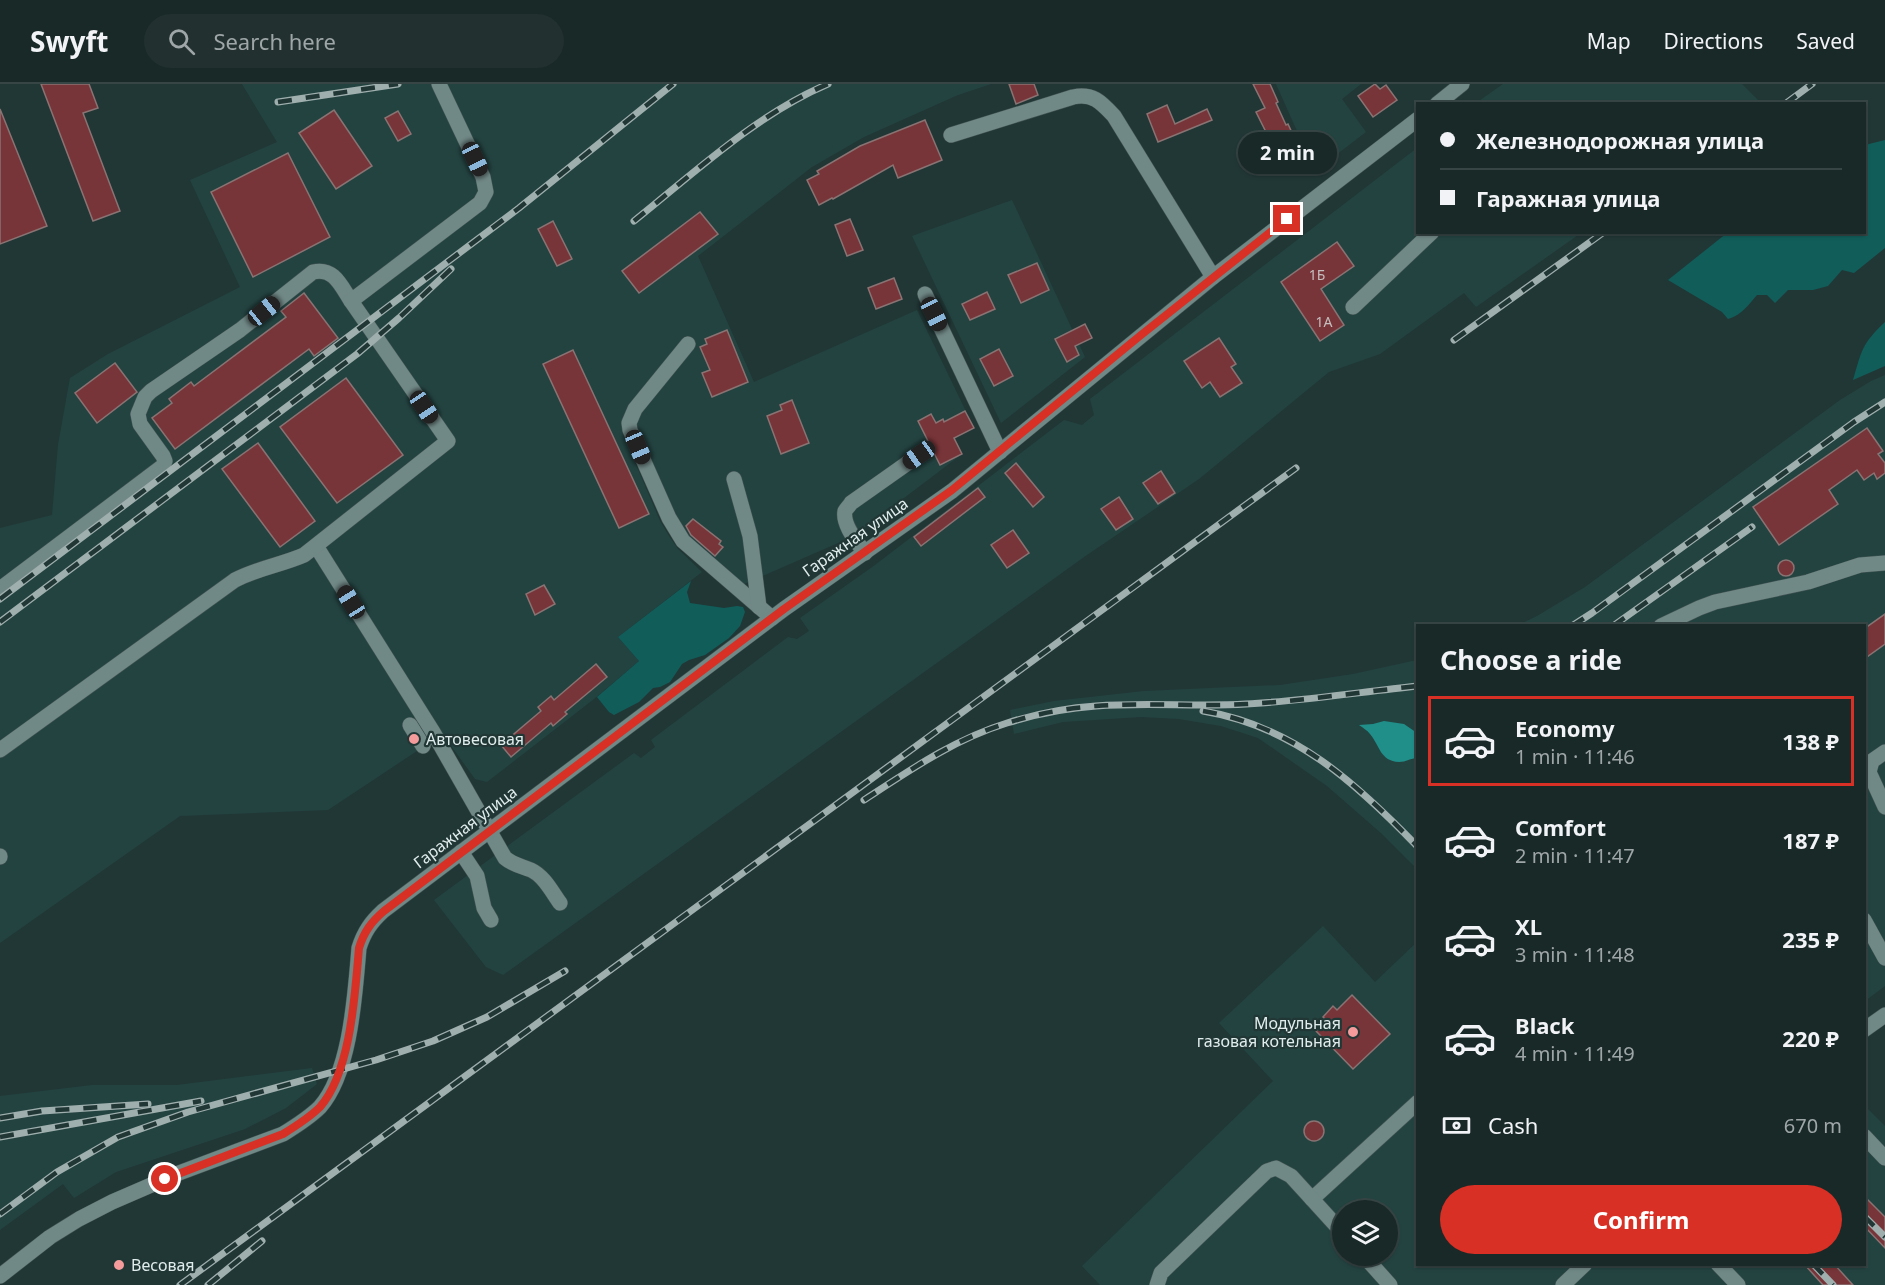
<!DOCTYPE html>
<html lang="en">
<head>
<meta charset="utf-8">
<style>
	:root { --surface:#192928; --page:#223130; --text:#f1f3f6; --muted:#9fa6a8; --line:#374545; --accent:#d93025 }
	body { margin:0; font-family:"Noto Sans",sans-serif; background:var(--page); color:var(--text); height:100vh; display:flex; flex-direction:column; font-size:22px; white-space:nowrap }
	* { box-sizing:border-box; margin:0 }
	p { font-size:20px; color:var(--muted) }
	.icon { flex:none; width:33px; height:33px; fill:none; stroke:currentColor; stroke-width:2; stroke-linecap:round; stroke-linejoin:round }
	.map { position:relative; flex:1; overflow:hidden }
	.sheet { position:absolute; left:1416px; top:540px; width:450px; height:642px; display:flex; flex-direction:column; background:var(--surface); border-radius:0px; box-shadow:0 2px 4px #0004,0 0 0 2px var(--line) }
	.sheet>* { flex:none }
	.banner { position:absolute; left:1416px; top:18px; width:450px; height:132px; border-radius:0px; box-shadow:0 2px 4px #0004,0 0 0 2px var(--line); display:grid; align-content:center; height:132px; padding:0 24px; background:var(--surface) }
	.tools { position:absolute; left:1332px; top:1116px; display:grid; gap:12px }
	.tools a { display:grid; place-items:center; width:66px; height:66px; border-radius:50%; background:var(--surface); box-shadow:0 2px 4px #0004,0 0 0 2px var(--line); font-size:30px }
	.end { position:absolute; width:27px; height:27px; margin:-14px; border:8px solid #d93025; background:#fff; box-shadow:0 0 0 3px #fff }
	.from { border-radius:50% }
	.bubble { position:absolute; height:42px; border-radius:21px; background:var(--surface); box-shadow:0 2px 4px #0004,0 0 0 2px var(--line); font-size:20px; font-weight:700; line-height:42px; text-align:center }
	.car { position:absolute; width:18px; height:36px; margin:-18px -9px; border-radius:8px; box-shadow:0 0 4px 2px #0007; background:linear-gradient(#222 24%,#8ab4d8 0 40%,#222 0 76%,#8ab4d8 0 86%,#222 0) }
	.banner b { display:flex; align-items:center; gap:21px; height:57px; font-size:22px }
	.banner b+b { border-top:2px solid var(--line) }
	.banner i { width:15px; height:15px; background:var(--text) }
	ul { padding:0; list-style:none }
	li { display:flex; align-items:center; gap:18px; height:90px; margin:0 12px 9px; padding:0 12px; border:3px solid transparent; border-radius:0px }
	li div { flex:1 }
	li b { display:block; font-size:22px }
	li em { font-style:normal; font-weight:700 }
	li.on { border-color:var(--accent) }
	li>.icon { width:54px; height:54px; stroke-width:1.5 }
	h2 { padding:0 24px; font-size:27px; line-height:72px }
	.pay { display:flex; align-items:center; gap:15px; height:66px; padding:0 24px; font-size:22px }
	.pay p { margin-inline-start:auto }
	.primary-button { display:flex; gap:12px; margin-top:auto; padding:12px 24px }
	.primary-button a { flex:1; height:69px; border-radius:36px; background:var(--accent); color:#fff; font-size:24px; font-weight:700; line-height:69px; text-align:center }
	header { display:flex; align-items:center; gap:36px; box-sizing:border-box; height:84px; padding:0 30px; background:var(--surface); border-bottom:2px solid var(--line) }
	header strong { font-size:28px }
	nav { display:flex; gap:33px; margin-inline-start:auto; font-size:21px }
	.search { width:420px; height:54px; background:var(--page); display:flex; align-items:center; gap:15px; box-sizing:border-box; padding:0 21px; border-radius:33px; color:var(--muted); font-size:22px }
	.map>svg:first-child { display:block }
	.built { fill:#234341; fill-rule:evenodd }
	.green { fill:#115d5a }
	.water { fill:#208e89 }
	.building { fill:#783539; stroke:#897373; stroke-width:1.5 }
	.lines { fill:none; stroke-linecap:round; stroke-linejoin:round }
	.minor-casing { stroke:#415453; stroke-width:16 }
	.minor { stroke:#708886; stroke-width:15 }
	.rail-casing { stroke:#9fafae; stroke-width:7 }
	.rail { stroke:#213736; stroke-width:4.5; stroke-dasharray:14; stroke-linecap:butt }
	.route { stroke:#d93025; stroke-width:8 }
	.poi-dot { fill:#f59b9c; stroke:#213736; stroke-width:2 }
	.labels { text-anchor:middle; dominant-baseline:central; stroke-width:4.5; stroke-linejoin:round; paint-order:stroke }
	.number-label { font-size:14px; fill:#c6bfbf }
	.street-label { font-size:16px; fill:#e0edec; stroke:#213736 }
	.poi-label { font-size:16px; fill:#e0edec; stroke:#213736; text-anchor:start }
</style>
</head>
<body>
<header>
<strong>Swyft</strong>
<div class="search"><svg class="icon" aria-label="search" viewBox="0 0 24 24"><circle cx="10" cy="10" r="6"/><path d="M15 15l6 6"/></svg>Search here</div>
<nav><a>Map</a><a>Directions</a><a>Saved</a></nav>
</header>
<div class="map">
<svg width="1885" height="1201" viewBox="0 0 1885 1201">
	<rect width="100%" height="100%" fill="#213736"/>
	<g class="built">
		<polygon points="242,0 991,0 958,11 864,53 812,83 698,172 754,298 917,226 974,344 955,354 962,370 854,452 744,500 682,448 637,350 625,355 660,437 669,452 678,465 702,488 618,553 639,577 594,615 487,698 475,695 439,645 425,652 429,659 328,726 180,732 0,859 0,444 52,431 58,361 70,294 108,270 240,203 190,96 277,58"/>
		<polygon points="1276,0 1361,0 1342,15 1366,48 1315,87"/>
		<polygon points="1503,0 1742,0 1761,19 1476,19"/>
		<polygon points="1417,64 1418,148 1581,149 1476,223 1464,209 1380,270 1329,288 1199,395 1084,473 503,891 486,883 434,816 634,669 641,674 655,663 651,656 788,553 797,555 809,547 800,534 875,481 1064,336 1082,341 1094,331 1090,315"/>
		<polygon points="1012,116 1085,273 1001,339 912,152"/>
		<polygon points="1885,291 1885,902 1865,917 1864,542 1516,542 1537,532 1585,503 1840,316 1871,297"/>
		<polygon points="1417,576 1417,785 1382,750 1327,702 1258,654 1221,642 1179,635 1141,633 1063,638 1014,650 1010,626 1054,617 1144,607 1280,601 1353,590"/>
		<path d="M1323 842 1375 898 1417 858 1418 1180H1864L1865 1022 1885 1042V1201H1100L1082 1182 1273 997 1219 939ZM1342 1126H1388V1172H1342Z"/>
		<polygon points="312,984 317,1000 286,1024 245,1045 116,1088 74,1114 63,1100 0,1146 0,1012 92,1001 177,1001"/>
	</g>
	<g class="green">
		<path d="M1885 56V164L1854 189 1842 186 1828 202 1813 206H1788L1775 219 1767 211H1757C1748 221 1742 231 1728 235L1722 228 1668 196 1727 149 1864 148 1865 61Z"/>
		<path d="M1885 238V282L1853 296C1862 266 1861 261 1885 238Z"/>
		<polygon points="691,497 687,508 690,519 724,524 737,522 743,523 745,528 740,542 729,554 705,571 689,576 682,580 670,598 660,603 653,604 639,618 614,631 609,628 597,613 639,577 618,553"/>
	</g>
	<path class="water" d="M1384 637 1404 640 1417 649V674C1411 674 1406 678 1399 678 1380 677 1380 662 1370 650 1367 646 1363 644 1359 641L1373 640Z"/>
	<g class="building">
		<polygon points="41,0 89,0 98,24 83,29 120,127 93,137"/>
		<polygon points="1009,0 1034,0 1038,11 1016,20"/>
		<polygon points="1253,0 1270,0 1278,18 1276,19 1286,41 1288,40 1293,51 1281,57 1278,50 1269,54 1256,28 1265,24"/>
		<polygon points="1375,0 1380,5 1386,1 1397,16 1373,33 1358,12"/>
		<polygon points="1167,21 1175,40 1207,25 1212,36 1158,58 1147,30"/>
		<polygon points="0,25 47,142 0,160"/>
		<polygon points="334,26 372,82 336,105 299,49"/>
		<polygon points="398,27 411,50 398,57 385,34"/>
		<polygon points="925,36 942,76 898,94 893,81 833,115 832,114 819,121 807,96 819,90 817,87 860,62"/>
		<polygon points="288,69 330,153 253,193 211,108"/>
		<polygon points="700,128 718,150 639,209 622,187"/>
		<polygon points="850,135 863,166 847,172 835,141"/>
		<polygon points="553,137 572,175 557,182 538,145"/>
		<polygon points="1337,158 1354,182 1321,205 1344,241 1320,257 1281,198"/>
		<polygon points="1037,179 1049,206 1021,219 1008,191"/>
		<polygon points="894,194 902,215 876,225 868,204"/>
		<polygon points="987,208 995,225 970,236 962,220"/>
		<polygon points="304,209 338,254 314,272 309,265 175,365 152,334 172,319 169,315 191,298 194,302 286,233 281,227"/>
		<polygon points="1085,240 1092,254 1075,262 1079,271 1067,278 1055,255"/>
		<polygon points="727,246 748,298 712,313 702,289 710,286 700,263 707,260 705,255"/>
		<polygon points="1219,254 1236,280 1231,283 1242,299 1220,313 1210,298 1202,304 1184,277"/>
		<polygon points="999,265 1013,292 994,302 980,275"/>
		<polygon points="573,266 649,430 619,444 543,280"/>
		<polygon points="115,279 137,308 97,339 75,309"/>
		<polygon points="346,294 403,371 337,419 280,343"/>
		<polygon points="792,316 809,359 781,370 767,332 782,326 780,321"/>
		<polygon points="965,327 974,344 954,354 962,370 940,381 918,337 931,330 936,339 943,335 944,338"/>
		<polygon points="1867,344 1883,367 1878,370 1885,379 1885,389 1877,395 1874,389 1864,396 1857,386 1829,406 1838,420 1779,461 1753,423"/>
		<polygon points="258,359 315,437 280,463 222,385"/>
		<polygon points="1016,379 1044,413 1033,423 1005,389"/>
		<polygon points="1161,387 1175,409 1158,420 1143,399"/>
		<polygon points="978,404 985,413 921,462 914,453"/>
		<polygon points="1119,413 1133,435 1116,446 1101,425"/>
		<polygon points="693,435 721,457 719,460 723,463 715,472 691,451 686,442"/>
		<polygon points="1013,446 1029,469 1007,484 991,461"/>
		<circle cx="1786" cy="484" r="8"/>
		<polygon points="544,501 555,520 535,531 526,510"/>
		<polygon points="1885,530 1885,560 1864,575 1864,545"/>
		<polygon points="596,580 607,593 565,628 567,630 553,642 551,639 511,673 501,661 541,627 538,623 551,612 554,616"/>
		<polygon points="1352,911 1390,950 1353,985 1316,947 1327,937 1323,933 1333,922 1337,926"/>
		<circle cx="1314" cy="1047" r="10"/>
		<polygon points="1864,1112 1885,1133 1885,1164 1864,1142"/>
		<polygon points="1804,1180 1834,1180 1853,1201 1823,1201"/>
	</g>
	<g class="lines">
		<defs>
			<g id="minor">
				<polyline points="1437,20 1462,0"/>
				<path d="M951 51 1073 13C1093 9 1101 18 1114 32L1213 193"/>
				<polyline points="925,210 1000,368"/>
				<polyline points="1353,223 1432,148"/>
				<polyline points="688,260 635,325 629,339 630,346 669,434 683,457 772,534"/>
				<polyline points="734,395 750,452 759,523"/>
				<path d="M316 462 433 648 505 774C513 781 522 782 531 786 544 792 552 808 560 819"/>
				<path d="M865 469C858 459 842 441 845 427 846 425 850 421 851 419L919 371"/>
				<path d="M0 505 163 382 165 377 163 372 140 340 138 330 145 313 151 307 240 246 313 188C334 183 341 202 351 217"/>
				<polyline points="1661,542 1699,524 1715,518 1808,498 1860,481 1885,479"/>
				<polyline points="410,641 423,662"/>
				<path d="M0 666 235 496C258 484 281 481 304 471L448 357 351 217 480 119 486 108 483 93 439 0"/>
				<polyline points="1885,668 1872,677 1869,688 1885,723"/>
				<polyline points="461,768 477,792 484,824 491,836"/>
				<polyline points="0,772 0,773"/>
				<polyline points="1864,836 1885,874"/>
				<polyline points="1864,946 1885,931"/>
				<polyline points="1864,1052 1885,1074"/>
				<polyline points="1312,1115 1418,1018"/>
				<polyline points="1364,1172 1390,1201"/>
				<polyline points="1718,1180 1738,1201"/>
				<path d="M0 1192 50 1153 79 1135 112 1118 179 1089 283 1050C296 1042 309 1034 320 1023 351 988 355 909 359 864 364 848 371 838 383 827L784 525 952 407 1213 193 1418 35"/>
				<polyline points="1157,1201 1161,1189 1267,1087 1276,1084 1291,1092 1342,1148"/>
				<polyline points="1563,1201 1585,1180"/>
			</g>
		</defs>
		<use href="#minor" class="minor-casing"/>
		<use href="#minor" class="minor"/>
		<defs>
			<g id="rail">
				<polyline points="278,18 398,0"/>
				<polyline points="1785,20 1812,0"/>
				<path d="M634 137C694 89 757 30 828 0"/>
				<polyline points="1454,256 1604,148"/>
				<polyline points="0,515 519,124 673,0"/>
				<polyline points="0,538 357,270 399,234 451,185"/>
				<polyline points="1572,542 1592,529 1854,338 1885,318"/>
				<polyline points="1613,542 1752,443"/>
				<path d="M1203 627C1294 642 1356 699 1418 763"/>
				<path d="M864 716C910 686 955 655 1007 639 1036 630 1066 624 1096 622 1146 618 1196 623 1246 620 1303 617 1360 608 1418 602"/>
				<polyline points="0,1034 42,1027 148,1020"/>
				<polyline points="0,1053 201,1017"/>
				<polyline points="0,1130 57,1088 118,1053 188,1028 376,976 433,957 487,933 565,887"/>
				<polyline points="1864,1132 1885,1153"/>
				<polyline points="1813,1180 1833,1201"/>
				<polyline points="180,1201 1296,384"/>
				<polyline points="208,1201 262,1157"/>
			</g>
		</defs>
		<use href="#rail" class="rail-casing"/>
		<use href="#rail" class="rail"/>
	</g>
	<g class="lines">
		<path class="route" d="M165 1095 283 1050C296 1042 309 1034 320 1023 351 988 355 909 359 864 364 848 371 838 384 827L784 525 952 406 1141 251 1287 135"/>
	</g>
	<g class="poi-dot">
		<circle cx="414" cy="655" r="6"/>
		<circle cx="1353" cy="948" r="6"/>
		<circle cx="119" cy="1181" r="6"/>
	</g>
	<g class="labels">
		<g class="number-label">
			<text x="1317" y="190">1Б</text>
			<text x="1324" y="237">1А</text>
		</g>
		<g class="street-label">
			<text transform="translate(855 453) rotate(-35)">Гаражная улица</text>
			<text transform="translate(465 743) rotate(-37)">Гаражная улица</text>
		</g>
		<g class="poi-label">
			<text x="426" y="655">Автовесовая</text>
			<text x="1341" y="939" text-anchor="end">Модульная<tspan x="1341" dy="18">газовая котельная</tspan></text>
			<text x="131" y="1181">Весовая</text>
		</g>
	</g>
</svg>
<div class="tools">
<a><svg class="icon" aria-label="layers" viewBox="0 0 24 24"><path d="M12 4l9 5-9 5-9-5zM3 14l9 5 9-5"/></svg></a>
</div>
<i class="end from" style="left:165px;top:1095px"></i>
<i class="end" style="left:1287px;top:135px"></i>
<div class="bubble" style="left:1238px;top:48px;width:99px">2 min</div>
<i class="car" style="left:475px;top:75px;rotate:155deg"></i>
<i class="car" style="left:264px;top:227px;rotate:51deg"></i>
<i class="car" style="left:934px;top:230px;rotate:154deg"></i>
<i class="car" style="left:424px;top:323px;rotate:146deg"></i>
<i class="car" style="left:638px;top:363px;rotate:157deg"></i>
<i class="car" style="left:919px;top:371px;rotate:235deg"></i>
<i class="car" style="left:351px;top:518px;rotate:328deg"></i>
<div class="banner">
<b><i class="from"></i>Железнодорожная улица</b>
<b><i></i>Гаражная улица</b>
</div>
<section class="sheet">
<h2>Choose a ride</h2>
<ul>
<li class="on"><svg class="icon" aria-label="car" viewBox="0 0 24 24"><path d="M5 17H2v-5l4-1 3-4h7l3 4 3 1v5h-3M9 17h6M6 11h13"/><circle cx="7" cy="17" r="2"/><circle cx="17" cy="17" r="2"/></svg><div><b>Economy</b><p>1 min · 11:46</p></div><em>138 ₽</em></li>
<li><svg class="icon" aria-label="car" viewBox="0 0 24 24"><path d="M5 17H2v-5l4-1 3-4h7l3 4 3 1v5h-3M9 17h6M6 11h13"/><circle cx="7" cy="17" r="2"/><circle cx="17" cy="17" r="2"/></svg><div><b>Comfort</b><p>2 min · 11:47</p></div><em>187 ₽</em></li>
<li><svg class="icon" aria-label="car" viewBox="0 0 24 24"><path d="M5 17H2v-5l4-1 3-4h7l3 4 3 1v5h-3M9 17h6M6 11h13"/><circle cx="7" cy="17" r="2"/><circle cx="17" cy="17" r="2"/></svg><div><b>XL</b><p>3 min · 11:48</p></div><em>235 ₽</em></li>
<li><svg class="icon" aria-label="car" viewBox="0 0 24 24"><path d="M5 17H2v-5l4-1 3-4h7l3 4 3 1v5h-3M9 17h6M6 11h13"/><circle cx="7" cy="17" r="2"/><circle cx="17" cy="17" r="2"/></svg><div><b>Black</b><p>4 min · 11:49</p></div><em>220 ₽</em></li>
</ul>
<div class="pay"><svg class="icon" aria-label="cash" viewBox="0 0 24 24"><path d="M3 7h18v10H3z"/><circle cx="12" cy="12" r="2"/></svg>Cash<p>670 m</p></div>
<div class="primary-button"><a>Confirm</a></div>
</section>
</div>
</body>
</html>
